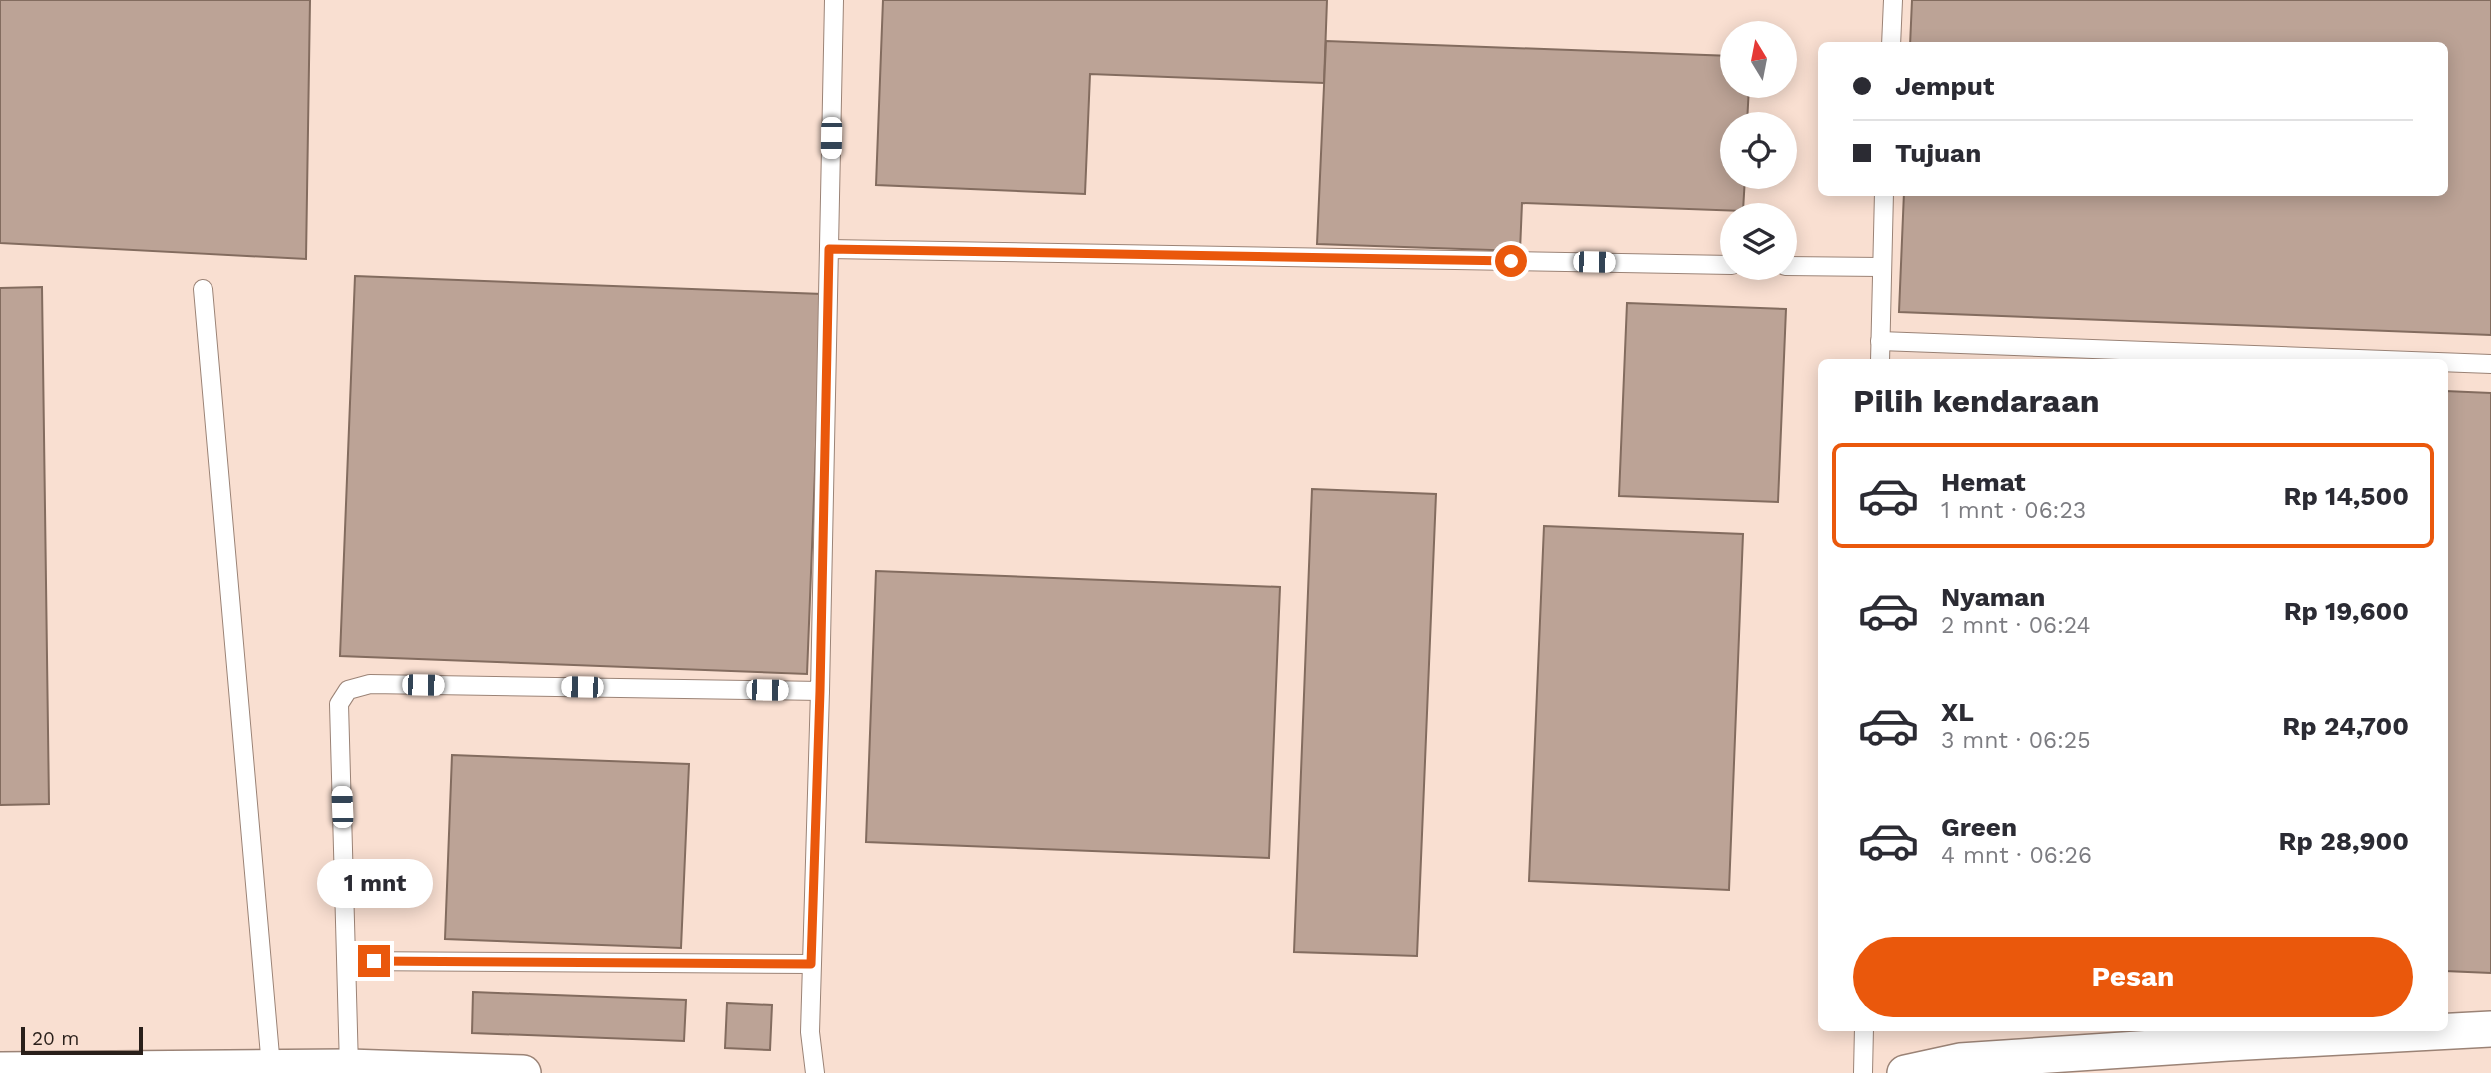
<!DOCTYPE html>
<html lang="id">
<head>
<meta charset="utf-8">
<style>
	:root { --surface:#fff; --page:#f2f2f3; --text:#2b2b33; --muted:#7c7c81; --line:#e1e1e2; --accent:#ea580c }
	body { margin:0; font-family:"Work Sans",sans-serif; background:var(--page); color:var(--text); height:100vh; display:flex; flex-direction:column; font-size:26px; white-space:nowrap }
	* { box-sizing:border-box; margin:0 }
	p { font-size:23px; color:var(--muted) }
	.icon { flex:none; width:38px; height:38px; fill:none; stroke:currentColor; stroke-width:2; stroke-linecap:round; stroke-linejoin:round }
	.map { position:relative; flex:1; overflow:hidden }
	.panel { position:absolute; left:1818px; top:359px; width:630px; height:672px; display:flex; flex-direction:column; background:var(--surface); border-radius:10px; box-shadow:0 4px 18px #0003 }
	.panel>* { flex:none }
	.banner { position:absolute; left:1818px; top:42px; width:630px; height:154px; border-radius:10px; box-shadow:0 4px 18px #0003; display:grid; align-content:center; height:154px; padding:0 35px; background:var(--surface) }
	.needle { width:46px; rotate:350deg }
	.buttons { position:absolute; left:1720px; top:21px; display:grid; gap:14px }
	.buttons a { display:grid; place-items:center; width:77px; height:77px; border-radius:50%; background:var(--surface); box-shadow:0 4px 18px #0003; font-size:35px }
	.scale { position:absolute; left:21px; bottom:18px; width:122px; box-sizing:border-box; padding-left:7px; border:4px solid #291f1a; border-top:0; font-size:19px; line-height:24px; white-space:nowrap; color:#291f1a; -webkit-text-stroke:5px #f9dfd1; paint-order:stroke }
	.end { position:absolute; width:32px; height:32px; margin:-16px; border:9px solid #ea580c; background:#fff; box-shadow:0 0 0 4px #fff }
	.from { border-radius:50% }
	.bubble { position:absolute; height:49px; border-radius:24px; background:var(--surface); box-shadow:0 4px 18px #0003; font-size:23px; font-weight:700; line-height:49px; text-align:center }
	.car { position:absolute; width:21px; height:42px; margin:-21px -10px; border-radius:9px; box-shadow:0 0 5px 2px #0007; background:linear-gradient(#fff 24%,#345 0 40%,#fff 0 76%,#345 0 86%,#fff 0) }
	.banner b { display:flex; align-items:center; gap:24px; height:66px; font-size:26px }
	.banner b+b { border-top:2px solid var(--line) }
	.banner i { width:18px; height:18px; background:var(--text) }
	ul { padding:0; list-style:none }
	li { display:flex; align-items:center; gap:21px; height:105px; margin:0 14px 10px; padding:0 21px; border:4px solid transparent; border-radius:10px }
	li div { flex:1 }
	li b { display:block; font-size:26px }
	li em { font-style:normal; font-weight:700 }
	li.current { border-color:var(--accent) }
	li>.icon { width:63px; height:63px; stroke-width:1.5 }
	h2 { padding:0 35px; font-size:32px; line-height:84px }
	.button { display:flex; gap:14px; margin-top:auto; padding:14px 35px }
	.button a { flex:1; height:80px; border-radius:42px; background:var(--accent); color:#fff; font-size:28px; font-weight:700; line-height:80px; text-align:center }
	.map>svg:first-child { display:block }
	.building { fill:#bca396; stroke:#836c5f; stroke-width:2 }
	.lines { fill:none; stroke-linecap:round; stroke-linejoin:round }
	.lane-casing { stroke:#9b8376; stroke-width:20 }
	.street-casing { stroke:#9b8376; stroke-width:38 }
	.lane { stroke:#fff; stroke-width:18 }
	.street { stroke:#fff; stroke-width:35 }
	.route { stroke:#ea580c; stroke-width:9 }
</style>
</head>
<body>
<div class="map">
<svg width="2491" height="1073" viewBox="0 0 2491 1073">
	<rect width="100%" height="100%" fill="#f9dfd1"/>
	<g class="building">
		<polygon points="0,0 310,0 306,259 0,243"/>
		<polygon points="883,0 1327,0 1324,83 1090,74 1085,194 876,185"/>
		<polygon points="1912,0 2491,0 2491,335 1899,312 1904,192 2445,192 2445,46 1910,46"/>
		<polygon points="1326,41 1732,56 1732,86 1749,86 1747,124 1732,124 1732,177 1745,177 1743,211 1522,203 1520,251 1317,244"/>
		<polygon points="355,276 822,294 807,674 340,656"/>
		<polygon points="42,287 49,804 0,805 0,288"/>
		<polygon points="1627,303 1786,309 1778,502 1619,496"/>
		<polygon points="2445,391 2491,393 2491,973 2445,971"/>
		<polygon points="1312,489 1436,494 1417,956 1294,952"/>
		<polygon points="1544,526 1743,534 1729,890 1529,881"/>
		<polygon points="876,571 1280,587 1269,858 866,842"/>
		<polygon points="452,755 689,764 681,948 445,939"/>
		<polygon points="473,992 686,1000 684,1041 472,1033"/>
		<polygon points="727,1003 772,1005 770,1050 725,1048"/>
	</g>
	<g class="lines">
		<defs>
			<g id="lane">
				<polyline points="1891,46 1893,0"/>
				<polyline points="829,249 1732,265"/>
				<polyline points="1785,266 1880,267"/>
				<polyline points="203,289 271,1067"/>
				<polyline points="1880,341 2491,364"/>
				<polyline points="1880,362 1884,192"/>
				<polyline points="347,961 811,964"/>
				<polyline points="349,1067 339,704 348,690 370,684 820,691 834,0"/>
				<polyline points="815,1073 810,1032 820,691"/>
				<polyline points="1863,1073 1864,1027"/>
			</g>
			<g id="street">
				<polyline points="0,1070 349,1067 523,1073"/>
				<polyline points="1905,1073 1960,1061 2228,1043 2491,1029"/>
			</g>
		</defs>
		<use href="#lane" class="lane-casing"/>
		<use href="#street" class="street-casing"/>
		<use href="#lane" class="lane"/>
		<use href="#street" class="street"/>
	</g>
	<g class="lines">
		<polyline class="route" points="374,961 811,964 820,691 829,249 1511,261"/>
	</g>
</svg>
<div class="buttons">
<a><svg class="needle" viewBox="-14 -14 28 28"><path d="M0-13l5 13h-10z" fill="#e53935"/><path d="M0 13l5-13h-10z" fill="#7c7c81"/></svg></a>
<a><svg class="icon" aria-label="locate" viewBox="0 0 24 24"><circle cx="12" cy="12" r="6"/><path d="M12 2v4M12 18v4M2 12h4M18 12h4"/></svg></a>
<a><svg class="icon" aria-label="layers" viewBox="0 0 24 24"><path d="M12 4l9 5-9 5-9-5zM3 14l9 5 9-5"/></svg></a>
</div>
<div class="scale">20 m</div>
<i class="end from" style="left:1511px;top:261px"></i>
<i class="end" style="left:374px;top:961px"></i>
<div class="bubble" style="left:317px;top:859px;width:116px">1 mnt</div>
<i class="car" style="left:831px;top:138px;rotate:181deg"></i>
<i class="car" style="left:1594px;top:262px;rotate:91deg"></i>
<i class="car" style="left:423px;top:685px;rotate:91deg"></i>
<i class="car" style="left:582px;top:687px;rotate:271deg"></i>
<i class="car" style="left:767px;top:690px;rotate:91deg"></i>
<i class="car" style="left:342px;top:807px;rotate:358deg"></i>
<div class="banner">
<b><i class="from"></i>Jemput</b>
<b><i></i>Tujuan</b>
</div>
<section class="panel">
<h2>Pilih kendaraan</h2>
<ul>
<li class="current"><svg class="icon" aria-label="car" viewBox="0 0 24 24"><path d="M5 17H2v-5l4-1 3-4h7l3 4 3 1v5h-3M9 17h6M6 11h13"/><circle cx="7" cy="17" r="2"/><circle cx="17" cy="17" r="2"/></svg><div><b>Hemat</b><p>1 mnt · 06:23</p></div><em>Rp 14,500</em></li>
<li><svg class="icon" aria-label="car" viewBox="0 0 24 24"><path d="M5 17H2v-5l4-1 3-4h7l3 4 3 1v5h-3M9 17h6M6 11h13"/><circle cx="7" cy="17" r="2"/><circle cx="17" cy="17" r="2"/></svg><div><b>Nyaman</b><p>2 mnt · 06:24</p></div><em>Rp 19,600</em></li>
<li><svg class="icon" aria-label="car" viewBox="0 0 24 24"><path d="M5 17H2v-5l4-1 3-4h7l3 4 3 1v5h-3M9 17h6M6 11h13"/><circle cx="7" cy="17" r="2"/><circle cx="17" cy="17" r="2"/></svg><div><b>XL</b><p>3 mnt · 06:25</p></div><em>Rp 24,700</em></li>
<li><svg class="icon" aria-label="car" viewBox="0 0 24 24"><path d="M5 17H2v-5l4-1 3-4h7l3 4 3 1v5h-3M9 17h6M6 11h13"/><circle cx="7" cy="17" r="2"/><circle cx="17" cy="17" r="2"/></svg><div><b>Green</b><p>4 mnt · 06:26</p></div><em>Rp 28,900</em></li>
</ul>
<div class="button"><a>Pesan</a></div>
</section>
</div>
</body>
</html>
